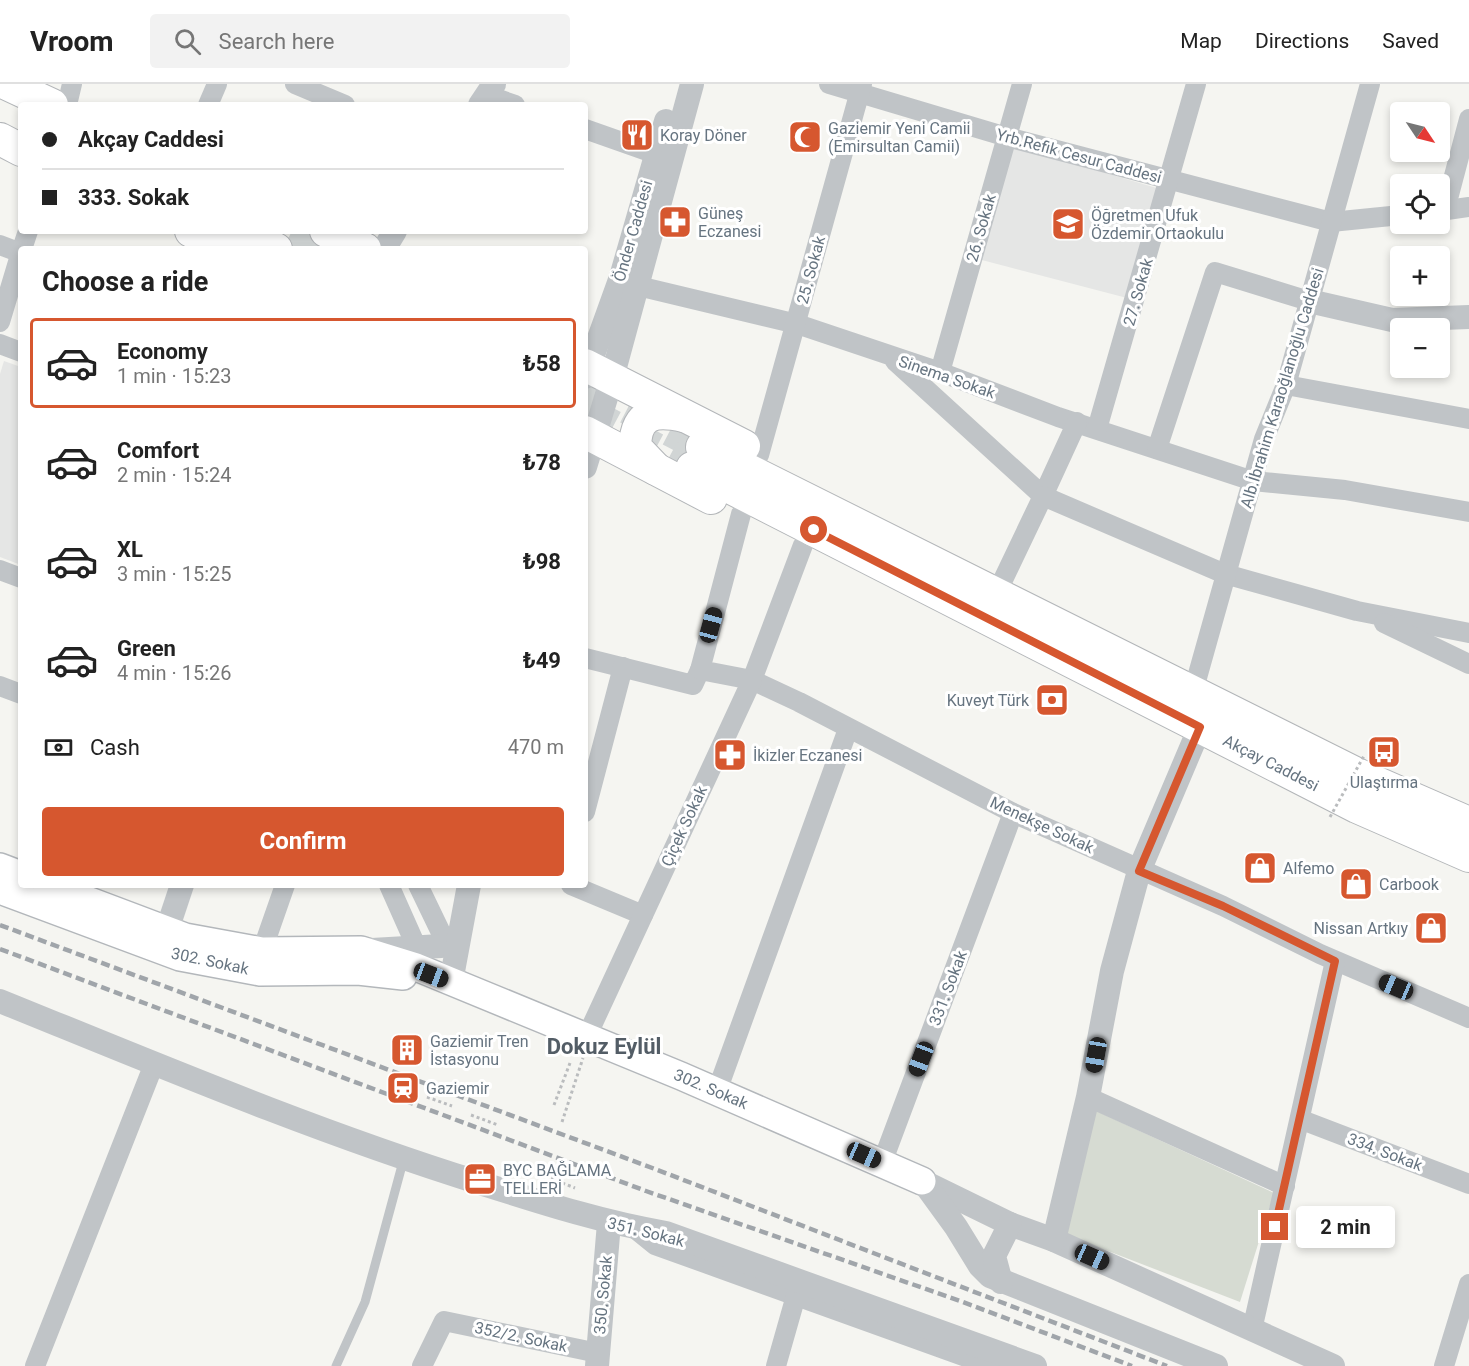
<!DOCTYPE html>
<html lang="en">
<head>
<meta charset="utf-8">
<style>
	:root { --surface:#fff; --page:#f2f2f2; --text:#222; --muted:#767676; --line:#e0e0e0; --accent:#d6572f }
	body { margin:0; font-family:Roboto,sans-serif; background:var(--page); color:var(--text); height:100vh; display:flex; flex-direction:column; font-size:22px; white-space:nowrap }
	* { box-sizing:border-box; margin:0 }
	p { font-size:20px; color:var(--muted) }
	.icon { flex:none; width:33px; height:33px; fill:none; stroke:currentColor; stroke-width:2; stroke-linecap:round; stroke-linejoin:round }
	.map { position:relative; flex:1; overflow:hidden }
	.details { position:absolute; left:18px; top:162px; width:570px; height:642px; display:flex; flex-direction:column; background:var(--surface); border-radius:6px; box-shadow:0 3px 9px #0003 }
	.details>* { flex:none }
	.guide { position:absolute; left:18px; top:18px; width:570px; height:132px; border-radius:6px; box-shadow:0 3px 9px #0003; display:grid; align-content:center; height:132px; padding:0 24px; background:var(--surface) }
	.needle { width:39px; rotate:125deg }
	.controls { position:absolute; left:1390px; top:18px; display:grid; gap:12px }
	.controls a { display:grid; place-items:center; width:60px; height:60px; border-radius:6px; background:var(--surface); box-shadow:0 3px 9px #0003; font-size:30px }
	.end { position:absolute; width:27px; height:27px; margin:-14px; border:8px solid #d6572f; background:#fff; box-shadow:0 0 0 3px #fff }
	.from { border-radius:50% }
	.bubble { position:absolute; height:42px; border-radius:6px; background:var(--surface); box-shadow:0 3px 9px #0003; font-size:20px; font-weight:700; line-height:42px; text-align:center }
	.car { position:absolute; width:18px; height:36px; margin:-18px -9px; border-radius:8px; box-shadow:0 0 4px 2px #0007; background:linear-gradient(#222 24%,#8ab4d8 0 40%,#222 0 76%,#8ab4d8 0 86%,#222 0) }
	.guide b { display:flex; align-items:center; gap:21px; height:57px; font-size:22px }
	.guide b+b { border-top:2px solid var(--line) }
	.guide i { width:15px; height:15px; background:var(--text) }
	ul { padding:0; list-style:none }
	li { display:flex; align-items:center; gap:18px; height:90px; margin:0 12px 9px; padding:0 12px; border:3px solid transparent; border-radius:6px }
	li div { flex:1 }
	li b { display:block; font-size:22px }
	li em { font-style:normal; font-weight:700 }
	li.current { border-color:var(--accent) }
	li>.icon { width:54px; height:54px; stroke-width:1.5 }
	h2 { padding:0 24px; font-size:27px; line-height:72px }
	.pay { display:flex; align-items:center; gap:15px; height:66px; padding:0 24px; font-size:22px }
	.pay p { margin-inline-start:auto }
	.primary-button { display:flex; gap:12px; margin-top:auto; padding:12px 24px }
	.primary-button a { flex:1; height:69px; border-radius:6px; background:var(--accent); color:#fff; font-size:24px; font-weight:700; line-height:69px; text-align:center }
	header { display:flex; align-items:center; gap:36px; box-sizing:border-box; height:84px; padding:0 30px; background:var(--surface); border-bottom:2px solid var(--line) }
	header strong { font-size:28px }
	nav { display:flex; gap:33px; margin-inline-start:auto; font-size:21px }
	.search { width:420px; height:54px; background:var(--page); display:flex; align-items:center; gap:15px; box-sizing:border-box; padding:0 21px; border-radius:6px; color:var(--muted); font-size:22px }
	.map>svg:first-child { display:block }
	.built { fill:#e5e6e5 }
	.green { fill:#d6dbd2 }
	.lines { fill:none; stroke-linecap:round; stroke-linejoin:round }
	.trunk-tunnel { stroke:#d1d5d5; stroke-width:32; stroke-dasharray:32 16; stroke-linecap:butt }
	.secondary-casing { stroke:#b3b7bb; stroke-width:30 }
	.trunk-casing { stroke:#b3b6b9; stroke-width:34 }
	.path { stroke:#babcbe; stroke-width:3; stroke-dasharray:3 3; stroke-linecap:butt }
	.service { stroke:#c0c4c7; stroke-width:9 }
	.minor { stroke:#c0c4c7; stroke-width:20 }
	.tertiary { stroke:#c0c4c7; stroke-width:24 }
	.secondary { stroke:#fff; stroke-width:27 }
	.trunk { stroke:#fff; stroke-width:32 }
	.rail { stroke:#a0a5aa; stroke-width:4.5; stroke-dasharray:9 4.5; stroke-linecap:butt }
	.path-bridge { stroke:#babcbe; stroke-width:3; stroke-dasharray:3 3; stroke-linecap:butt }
	.route { stroke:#d6572f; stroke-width:8 }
	.labels { text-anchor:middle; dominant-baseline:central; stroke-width:6; stroke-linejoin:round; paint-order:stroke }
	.poi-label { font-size:16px; fill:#667480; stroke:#fff; text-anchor:start }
	.street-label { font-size:16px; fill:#667480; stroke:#fff }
	.district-label { font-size:22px; font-weight:bold; fill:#535d66; stroke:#fff }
</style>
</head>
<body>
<header>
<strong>Vroom</strong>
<div class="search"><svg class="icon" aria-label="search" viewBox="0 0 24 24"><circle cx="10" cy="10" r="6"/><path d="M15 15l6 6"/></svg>Search here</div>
<nav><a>Map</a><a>Directions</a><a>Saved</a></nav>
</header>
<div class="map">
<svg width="1469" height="1282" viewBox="0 0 1469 1282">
	<rect width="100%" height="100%" fill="#f5f5f1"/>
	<g class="built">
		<polygon points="1010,61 1160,105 1127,214 978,175"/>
		<polygon points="4,277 21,283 21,481 0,473 0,290"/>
	</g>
	<polygon class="green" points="1092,1025 1274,1109 1240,1218 1064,1150"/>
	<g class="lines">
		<g class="trunk-tunnel">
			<polyline points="291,149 321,165"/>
			<polyline points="585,302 702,363"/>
			<polyline points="585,327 692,384"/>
		</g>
		<defs>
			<g id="secondary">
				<polyline points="0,783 21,791"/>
				<polyline points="47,801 185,853 262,867 361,866 416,883 681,992 922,1097"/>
				<polyline points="0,806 180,873 260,888 358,887 403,892"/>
			</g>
			<g id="trunk">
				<polyline points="7,0 52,21"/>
				<polyline points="0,55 21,66"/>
				<polyline points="191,147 229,165"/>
				<polyline points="238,147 276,165"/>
				<polyline points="326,147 365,165"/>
				<polyline points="585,281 744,362"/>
				<polyline points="585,348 711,414"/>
				<polyline points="702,363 1359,691 1469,739"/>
				<polyline points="692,384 1357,723 1469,772"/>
				<path d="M656 385 635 363C636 328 655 326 684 332"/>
			</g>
		</defs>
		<use href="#secondary" class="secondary-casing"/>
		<use href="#trunk" class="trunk-casing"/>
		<g class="path">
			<polyline points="427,1013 452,1022"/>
			<polyline points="554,1021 570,979"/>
			<polyline points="471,1031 498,1041"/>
			<polyline points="562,1038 583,974"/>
			<polyline points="514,1089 529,1086"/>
			<polyline points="540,1090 575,1104"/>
		</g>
		<polyline class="service" points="336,1282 365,1218 404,1074"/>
		<g class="minor">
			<polyline points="295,0 345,21"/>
			<polyline points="829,0 1007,53 1331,138 1401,131"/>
			<polyline points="487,11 515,21"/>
			<polyline points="67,21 72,0"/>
			<polyline points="208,21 217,0"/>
			<polyline points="585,45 656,70"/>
			<polyline points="1445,126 1469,35"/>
			<polyline points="1440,127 1469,123"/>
			<polyline points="0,161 21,169"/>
			<polyline points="22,165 28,147"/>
			<polyline points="638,202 797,240 940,288 1058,333 1253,397 1345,406 1469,428"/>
			<polyline points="0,238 21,168"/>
			<polyline points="0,260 21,268"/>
			<polyline points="895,277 1043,412 1077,338"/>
			<polyline points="940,288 1022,0"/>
			<polyline points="1286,301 1469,335"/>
			<polyline points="1097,345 1196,0"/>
			<polyline points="1157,365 1215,188 1309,217"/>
			<polyline points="759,371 862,0"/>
			<polyline points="803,461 752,596 799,618 1013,729 1223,822 1320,870 1469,934"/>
			<polyline points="0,486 21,494"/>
			<polyline points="1001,500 1043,412 1225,490 1357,527 1469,549"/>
			<polyline points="1384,539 1469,580"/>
			<polyline points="585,574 693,601 700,586"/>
			<polyline points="0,602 21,610"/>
			<polyline points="1193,608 1264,355 1286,301 1370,0"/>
			<polyline points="585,728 623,583"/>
			<polyline points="389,801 417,864"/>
			<polyline points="418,801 444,855"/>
			<polyline points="571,801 643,831"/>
			<polyline points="262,867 285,801"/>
			<polyline points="587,952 752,596 700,586 741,430"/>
			<polyline points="717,1007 848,645"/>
			<polyline points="1088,1013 1285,1102"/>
			<polyline points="1302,1036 1469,1100"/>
			<polyline points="882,1079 1013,729"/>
			<polyline points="634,1144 655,1161 991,1282"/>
			<polyline points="1252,1246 1335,877"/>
			<polyline points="35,1282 154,980"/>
			<polyline points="422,1282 444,1237 598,1269"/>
			<polyline points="776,1282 799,1201"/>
			<polyline points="1444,1282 1469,1200"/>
		</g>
		<g class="tertiary">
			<polyline points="480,21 494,0"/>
			<polyline points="384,165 395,147"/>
			<polyline points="1309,217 1392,236 1469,233"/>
			<polyline points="585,293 621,193 666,37"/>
			<polyline points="585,383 612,294 692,0"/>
			<polyline points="167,846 182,801"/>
			<polyline points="372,866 441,862"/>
			<polyline points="451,898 469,801"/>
			<path d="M0 917C158 981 314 1047 477 1098 540 1118 601 1138 666 1149L1035 1282"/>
			<polyline points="922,1097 1010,1140 1054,1156 1333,1282"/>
			<polyline points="924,1099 956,1143 980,1182 990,1192 1216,1282"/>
			<polyline points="1054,1156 1088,1013 1112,887 1139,787 1200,643"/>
			<polyline points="1001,1198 994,1172 1010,1140"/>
			<polyline points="597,1282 609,1139"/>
		</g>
		<use href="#secondary" class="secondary"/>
		<use href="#trunk" class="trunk"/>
		<g class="rail">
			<polyline points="0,841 655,1085 1167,1282"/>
			<polyline points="0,865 646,1107 963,1218 1132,1282"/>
		</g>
		<polyline class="path-bridge" points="1330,733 1365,670"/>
	</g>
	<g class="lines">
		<polyline class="route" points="814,446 1200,643 1139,787 1223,822 1335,877 1275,1143"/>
	</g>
	<defs>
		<symbol id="restaurant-square" viewBox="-11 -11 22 22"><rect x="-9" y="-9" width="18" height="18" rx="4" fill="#d6572f" stroke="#fff"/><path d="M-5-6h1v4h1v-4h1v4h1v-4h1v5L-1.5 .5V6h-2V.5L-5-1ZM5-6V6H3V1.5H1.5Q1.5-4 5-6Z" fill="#fff"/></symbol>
		<symbol id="mosque-square" viewBox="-11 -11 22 22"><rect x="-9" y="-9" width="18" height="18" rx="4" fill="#d6572f" stroke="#fff"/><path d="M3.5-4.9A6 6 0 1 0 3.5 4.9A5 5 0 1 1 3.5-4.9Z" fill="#fff"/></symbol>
		<symbol id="pharmacy-square" viewBox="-11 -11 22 22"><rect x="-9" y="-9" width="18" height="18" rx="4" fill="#d6572f" stroke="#fff"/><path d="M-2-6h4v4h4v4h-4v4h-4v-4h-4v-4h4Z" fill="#fff"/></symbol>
		<symbol id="school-square" viewBox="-11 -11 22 22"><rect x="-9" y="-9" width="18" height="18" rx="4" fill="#d6572f" stroke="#fff"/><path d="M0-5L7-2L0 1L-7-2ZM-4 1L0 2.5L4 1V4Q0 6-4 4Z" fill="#fff"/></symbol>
		<symbol id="bank-square" viewBox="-11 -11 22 22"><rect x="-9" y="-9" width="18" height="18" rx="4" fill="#d6572f" stroke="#fff"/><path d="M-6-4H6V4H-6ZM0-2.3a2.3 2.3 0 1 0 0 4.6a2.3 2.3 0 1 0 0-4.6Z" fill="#fff"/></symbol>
		<symbol id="bus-square" viewBox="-11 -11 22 22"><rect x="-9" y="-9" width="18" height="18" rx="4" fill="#d6572f" stroke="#fff"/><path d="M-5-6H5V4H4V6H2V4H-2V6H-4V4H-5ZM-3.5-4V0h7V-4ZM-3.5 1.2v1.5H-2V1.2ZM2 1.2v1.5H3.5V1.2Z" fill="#fff"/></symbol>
		<symbol id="shop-square" viewBox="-11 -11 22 22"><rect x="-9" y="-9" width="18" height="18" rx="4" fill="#d6572f" stroke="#fff"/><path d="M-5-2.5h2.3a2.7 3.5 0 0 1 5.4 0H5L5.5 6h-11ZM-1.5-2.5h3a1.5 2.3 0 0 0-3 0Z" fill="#fff"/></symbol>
		<symbol id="building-square" viewBox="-11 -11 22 22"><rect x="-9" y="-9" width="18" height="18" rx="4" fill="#d6572f" stroke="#fff"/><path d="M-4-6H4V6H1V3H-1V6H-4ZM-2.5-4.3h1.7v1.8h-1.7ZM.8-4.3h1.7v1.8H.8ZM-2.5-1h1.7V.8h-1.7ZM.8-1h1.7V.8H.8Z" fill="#fff"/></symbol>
		<symbol id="station-square" viewBox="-11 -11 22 22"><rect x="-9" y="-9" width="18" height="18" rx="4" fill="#d6572f" stroke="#fff"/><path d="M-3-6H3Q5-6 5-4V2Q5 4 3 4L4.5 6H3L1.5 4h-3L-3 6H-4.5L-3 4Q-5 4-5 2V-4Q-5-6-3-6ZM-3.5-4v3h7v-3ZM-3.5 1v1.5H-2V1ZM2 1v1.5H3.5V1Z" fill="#fff"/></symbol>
		<symbol id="office-square" viewBox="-11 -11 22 22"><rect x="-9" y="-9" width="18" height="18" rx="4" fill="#d6572f" stroke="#fff"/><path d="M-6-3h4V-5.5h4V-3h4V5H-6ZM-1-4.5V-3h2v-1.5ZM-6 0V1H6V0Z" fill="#fff"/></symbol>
	</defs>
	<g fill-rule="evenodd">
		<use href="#restaurant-square" x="618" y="32" width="38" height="38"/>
		<use href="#mosque-square" x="786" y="34" width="38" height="38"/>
		<use href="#pharmacy-square" x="656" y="119" width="38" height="38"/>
		<use href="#school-square" x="1049" y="121" width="38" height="38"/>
		<use href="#bank-square" x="1033" y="597" width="38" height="38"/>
		<use href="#bus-square" x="1365" y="649" width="38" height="38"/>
		<use href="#pharmacy-square" x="711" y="652" width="38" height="38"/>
		<use href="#shop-square" x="1241" y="765" width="38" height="38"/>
		<use href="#shop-square" x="1337" y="781" width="38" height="38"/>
		<use href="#shop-square" x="1412" y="825" width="38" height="38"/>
		<use href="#building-square" x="388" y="947" width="38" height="38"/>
		<use href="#station-square" x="384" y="985" width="38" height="38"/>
		<use href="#office-square" x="461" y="1076" width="38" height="38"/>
	</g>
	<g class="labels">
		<g class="poi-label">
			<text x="828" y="44">Gaziemir Yeni Camii<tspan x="828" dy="18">(Emirsultan Camii)</tspan></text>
			<text x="660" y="51">Koray Döner</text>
			<text x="698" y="129">Güneş<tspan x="698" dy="18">Eczanesi</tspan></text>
			<text x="1091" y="131">Öğretmen Ufuk<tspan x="1091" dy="18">Özdemir Ortaokulu</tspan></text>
			<text x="1029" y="616" text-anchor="end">Kuveyt Türk</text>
			<text x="753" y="671">İkizler Eczanesi</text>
			<text x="1384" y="698" text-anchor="middle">Ulaştırma</text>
			<text x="1283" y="784">Alfemo</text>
			<text x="1379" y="800">Carbook</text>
			<text x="1408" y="844" text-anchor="end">Nissan Artkıy</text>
			<text x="430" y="957">Gaziemir Tren<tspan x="430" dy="18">İstasyonu</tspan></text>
			<text x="426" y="1004">Gaziemir</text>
			<text x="503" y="1086">BYC BAĞLAMA<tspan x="503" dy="18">TELLERİ</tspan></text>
		</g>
		<g class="street-label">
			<text transform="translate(1079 72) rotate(15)">Yrb.Refik Cesur Caddesi</text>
			<text transform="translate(981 144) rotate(-74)">26. Sokak</text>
			<text transform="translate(633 147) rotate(-74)">Önder Caddesi</text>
			<text transform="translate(811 186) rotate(-75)">25. Sokak</text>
			<text transform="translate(1138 208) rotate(-74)">27. Sokak</text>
			<text transform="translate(947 293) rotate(19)">Sinema Sokak</text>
			<text transform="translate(1282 304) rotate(-73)">Alb.İbrahim Karaoğlanoğlu Caddesi</text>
			<text transform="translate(1271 679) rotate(27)">Akçay Caddesi</text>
			<text transform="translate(1042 741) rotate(25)">Menekşe Sokak</text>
			<text transform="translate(684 742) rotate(-65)">Çiçek Sokak</text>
			<text transform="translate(210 877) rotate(12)">302. Sokak</text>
			<text transform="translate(948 904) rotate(-69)">331. Sokak</text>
			<text transform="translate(711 1005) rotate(23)">302. Sokak</text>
			<text transform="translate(1385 1068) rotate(21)">334. Sokak</text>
			<text transform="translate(646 1148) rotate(14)">351. Sokak</text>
			<text transform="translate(603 1211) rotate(-85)">350. Sokak</text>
			<text transform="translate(521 1253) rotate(12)">352/2. Sokak</text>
		</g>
		<g class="district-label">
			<text x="604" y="962">Dokuz Eylül</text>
		</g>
	</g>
</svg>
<div class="controls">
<a><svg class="needle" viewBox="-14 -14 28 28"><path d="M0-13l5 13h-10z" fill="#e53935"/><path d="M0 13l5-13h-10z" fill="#767676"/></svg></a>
<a><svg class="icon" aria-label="locate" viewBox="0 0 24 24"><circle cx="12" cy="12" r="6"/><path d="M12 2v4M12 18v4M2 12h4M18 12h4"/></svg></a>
<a>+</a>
<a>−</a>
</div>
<i class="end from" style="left:814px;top:446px"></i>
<i class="end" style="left:1275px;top:1143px"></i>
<div class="bubble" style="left:1296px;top:1122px;width:99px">2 min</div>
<i class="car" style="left:711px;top:541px;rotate:15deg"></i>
<i class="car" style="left:431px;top:891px;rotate:111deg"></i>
<i class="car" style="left:1396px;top:903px;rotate:293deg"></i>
<i class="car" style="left:1096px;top:971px;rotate:190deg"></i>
<i class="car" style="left:921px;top:975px;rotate:201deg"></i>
<i class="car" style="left:864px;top:1071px;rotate:114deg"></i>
<i class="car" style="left:1092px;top:1173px;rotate:114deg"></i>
<div class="guide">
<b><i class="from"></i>Akçay Caddesi</b>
<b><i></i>333. Sokak</b>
</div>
<section class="details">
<h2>Choose a ride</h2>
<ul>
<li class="current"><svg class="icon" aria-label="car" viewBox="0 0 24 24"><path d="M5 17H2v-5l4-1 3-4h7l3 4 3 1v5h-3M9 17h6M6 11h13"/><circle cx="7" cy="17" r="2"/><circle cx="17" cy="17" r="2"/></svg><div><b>Economy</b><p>1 min · 15:23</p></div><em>₺58</em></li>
<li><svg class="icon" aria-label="car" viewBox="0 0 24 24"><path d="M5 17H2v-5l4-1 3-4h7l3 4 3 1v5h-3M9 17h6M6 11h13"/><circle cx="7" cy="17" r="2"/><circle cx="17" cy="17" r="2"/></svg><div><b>Comfort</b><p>2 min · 15:24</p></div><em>₺78</em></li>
<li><svg class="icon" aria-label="car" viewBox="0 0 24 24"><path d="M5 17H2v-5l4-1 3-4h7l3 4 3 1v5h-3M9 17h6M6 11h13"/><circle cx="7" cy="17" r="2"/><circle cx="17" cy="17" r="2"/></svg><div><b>XL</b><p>3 min · 15:25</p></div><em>₺98</em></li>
<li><svg class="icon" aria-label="car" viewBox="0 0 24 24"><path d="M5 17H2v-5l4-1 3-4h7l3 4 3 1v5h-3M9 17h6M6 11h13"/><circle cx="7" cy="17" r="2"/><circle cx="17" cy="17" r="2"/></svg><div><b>Green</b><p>4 min · 15:26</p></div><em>₺49</em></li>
</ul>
<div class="pay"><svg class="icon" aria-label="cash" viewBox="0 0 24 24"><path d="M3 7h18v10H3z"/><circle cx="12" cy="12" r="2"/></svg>Cash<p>470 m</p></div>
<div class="primary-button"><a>Confirm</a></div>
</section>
</div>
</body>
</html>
